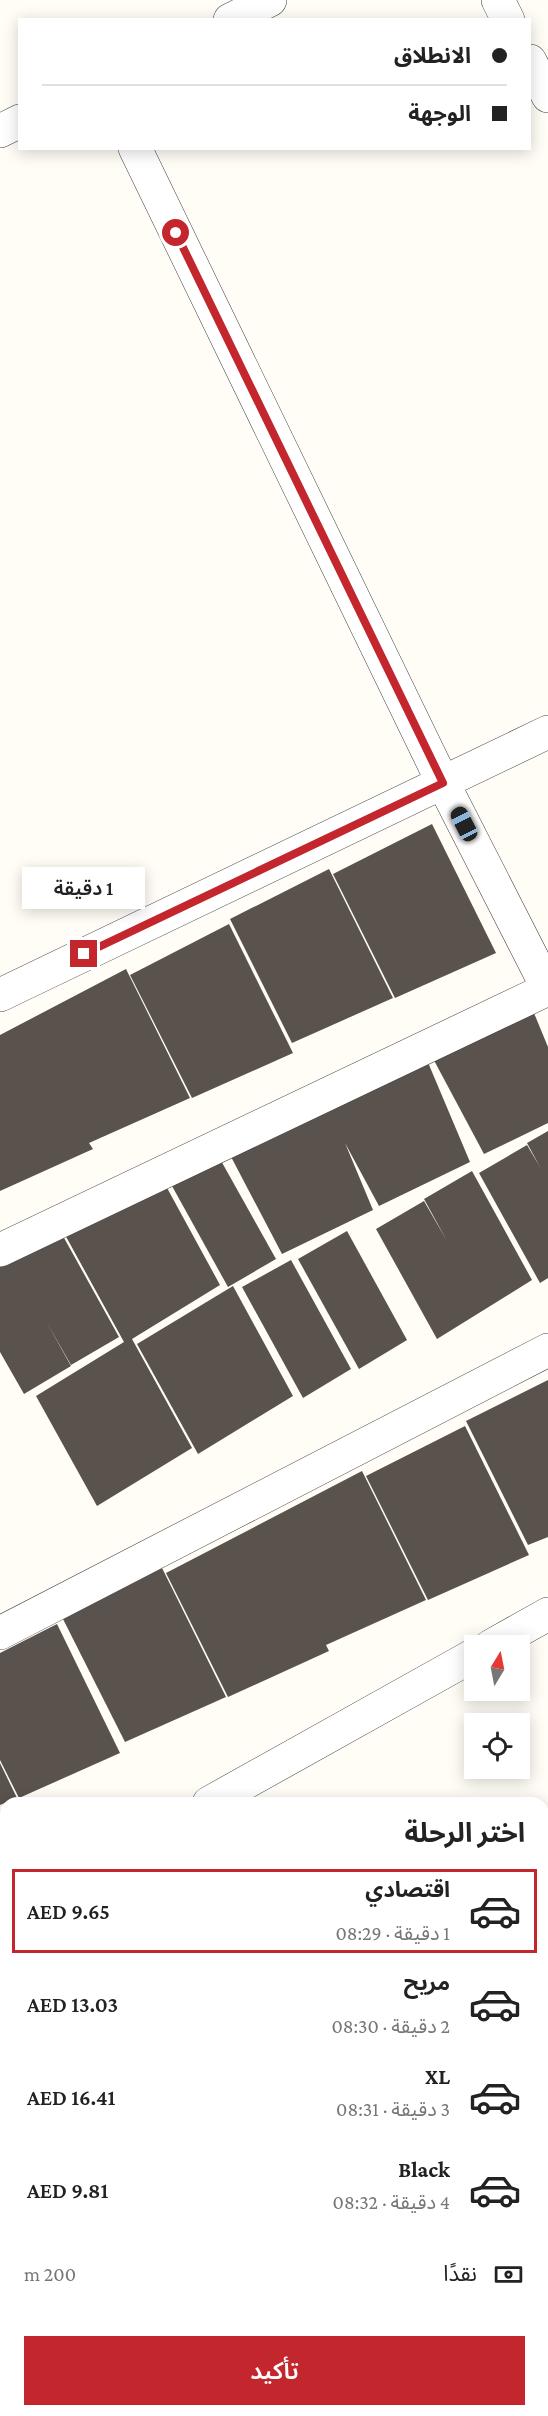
<!DOCTYPE html>
<html lang="ar">
<head>
<meta charset="utf-8">
<style>
	:root { --surface:#fff; --page:#f2f2f2; --text:#222; --muted:#767676; --line:#e0e0e0; --accent:#c4262e }
	body { margin:0; font-family:"Crimson Pro","Noto Sans Arabic",serif; background:var(--page); color:var(--text); direction:rtl; height:100vh; display:flex; flex-direction:column; font-size:22px; white-space:nowrap }
	* { box-sizing:border-box; margin:0 }
	p { font-size:20px; color:var(--muted) }
	.icon { flex:none; width:33px; height:33px; fill:none; stroke:currentColor; stroke-width:2; stroke-linecap:round; stroke-linejoin:round }
	.map { position:relative; flex:1; overflow:hidden; direction:ltr }
	.side { position:absolute; left:0px; top:1797px; width:549px; height:620px; display:flex; flex-direction:column; background:var(--surface); border-radius:18px 18px 0 0; box-shadow:0 3px 15px #0003; direction:rtl }
	.side>* { flex:none }
	.hud { position:absolute; left:18px; top:18px; width:513px; height:132px; border-radius:0px; box-shadow:0 3px 15px #0003; direction:rtl; display:grid; align-content:center; height:132px; padding:0 24px; background:var(--surface) }
	.needle { width:39px; rotate:10deg }
	.buttons { position:absolute; left:464px; top:1635px; display:grid; gap:12px }
	.buttons a { display:grid; place-items:center; width:66px; height:66px; border-radius:0px; background:var(--surface); box-shadow:0 3px 15px #0003; font-size:30px }
	.end { position:absolute; width:27px; height:27px; margin:-14px; border:8px solid #c4262e; background:#fff; box-shadow:0 0 0 3px #fff }
	.from { border-radius:50% }
	.bubble { position:absolute; height:42px; border-radius:0px; background:var(--surface); box-shadow:0 3px 15px #0003; font-size:20px; font-weight:600; line-height:42px; text-align:center; direction:rtl }
	.car { position:absolute; width:18px; height:36px; margin:-18px -9px; border-radius:8px; box-shadow:0 0 4px 2px #0007; background:linear-gradient(#222 24%,#8ab4d8 0 40%,#222 0 76%,#8ab4d8 0 86%,#222 0) }
	.hud b { display:flex; align-items:center; gap:21px; height:57px; font-size:22px }
	.hud b+b { border-top:2px solid var(--line) }
	.hud i { width:15px; height:15px; background:var(--text) }
	ul { padding:0; list-style:none }
	li { display:flex; align-items:center; gap:18px; height:84px; margin:0 12px 9px; padding:0 12px; border:3px solid transparent; border-radius:0px }
	li div { flex:1 }
	li b { display:block; font-size:22px }
	li em { font-style:normal; font-weight:600 }
	li.on { border-color:var(--accent) }
	li>.icon { width:54px; height:54px; stroke-width:1.5 }
	h2 { padding:0 24px; font-size:27px; line-height:72px }
	.pay { display:flex; align-items:center; gap:15px; height:66px; padding:0 24px; font-size:22px }
	.pay p { margin-inline-start:auto }
	.cta { display:flex; gap:12px; margin-top:auto; padding:12px 24px }
	.cta a { flex:1; height:69px; border-radius:0px; background:var(--accent); color:#fff; font-size:24px; font-weight:600; line-height:69px; text-align:center }
	.map>svg:first-child { display:block }
	.building { fill:#5a524d }
	.lines { fill:none; stroke-linecap:round; stroke-linejoin:round }
	.minor-casing { stroke:#444; stroke-width:34 }
	.tertiary-casing { stroke:#444; stroke-width:34 }
	.minor { stroke:#fff; stroke-width:33 }
	.tertiary { stroke:#fff; stroke-width:33 }
	.route { stroke:#c4262e; stroke-width:8 }
</style>
</head>
<body>
<div class="map">
<svg width="548" height="2416" viewBox="0 0 548 2416">
	<rect width="100%" height="100%" fill="#fffdf5"/>
	<g class="building">
		<polygon points="432,824 496,953 395,998 333,874"/>
		<polygon points="329,869 393,998 292,1043 230,919"/>
		<polygon points="229,924 293,1053 192,1098 130,975"/>
		<polygon points="126,969 190,1098 89,1143 93,1149 0,1191 0,1035"/>
		<polygon points="529,1001 548,1047 548,1123 484,1154 429,1051"/>
		<polygon points="424,1053 470,1162 379,1206 345,1143 373,1210 282,1254 228,1151"/>
		<polygon points="548,1131 548,1278 540,1283 479,1173 527,1145 540,1167 527,1143"/>
		<polygon points="215,1150 276,1259 228,1287 167,1177"/>
		<polygon points="472,1171 532,1280 437,1339 376,1229 424,1201 447,1241 424,1199"/>
		<polygon points="160,1175 220,1285 132,1339 192,1448 97,1506 36,1396 124,1342 64,1233"/>
		<polygon points="58,1227 119,1337 71,1365 46,1321 71,1366 24,1394 0,1352 0,1263"/>
		<polygon points="347,1231 407,1340 359,1369 298,1259"/>
		<polygon points="291,1260 351,1369 303,1398 242,1287"/>
		<polygon points="233,1286 293,1396 198,1454 137,1344"/>
		<polygon points="548,1380 548,1537 528,1545 466,1421"/>
		<polygon points="465,1426 529,1555 428,1600 366,1476"/>
		<polygon points="362,1471 426,1600 326,1645 329,1651 228,1697 166,1573"/>
		<polygon points="162,1568 226,1697 125,1742 63,1619"/>
		<polygon points="57,1624 120,1753 19,1798 0,1760 0,1653"/>
		<polygon points="0,1763 17,1798 0,1805"/>
	</g>
	<g class="lines">
		<defs>
			<g id="minor">
				<polyline points="230,20 270,0"/>
				<polyline points="0,131 20,121"/>
				<polyline points="135,148 443,783 548,989"/>
				<polyline points="0,995 548,732"/>
				<polyline points="0,1250 548,989"/>
				<polyline points="0,1633 548,1350"/>
				<polyline points="491,1646 548,1614"/>
				<polyline points="209,1803 474,1655"/>
				<polyline points="0,1919 6,1915"/>
				<polyline points="543,2030 548,2027"/>
				<polyline points="193,2410 206,2416"/>
				<polyline points="116,2416 118,2410"/>
			</g>
			<g id="tertiary">
				<polyline points="498,0 508,20"/>
				<polyline points="530,61 548,96"/>
			</g>
		</defs>
		<use href="#minor" class="minor-casing"/>
		<use href="#tertiary" class="tertiary-casing"/>
		<use href="#minor" class="minor"/>
		<use href="#tertiary" class="tertiary"/>
	</g>
	<g class="lines">
		<polyline class="route" points="84,954 443,783 176,233"/>
	</g>
</svg>
<div class="buttons">
<a><svg class="needle" viewBox="-14 -14 28 28"><path d="M0-13l5 13h-10z" fill="#e53935"/><path d="M0 13l5-13h-10z" fill="#767676"/></svg></a>
<a><svg class="icon" aria-label="locate" viewBox="0 0 24 24"><circle cx="12" cy="12" r="6"/><path d="M12 2v4M12 18v4M2 12h4M18 12h4"/></svg></a>
</div>
<i class="end from" style="left:176px;top:233px"></i>
<i class="end" style="left:84px;top:954px"></i>
<div class="bubble" style="left:22px;top:867px;width:123px">1 دقيقة</div>
<i class="car" style="left:464px;top:824px;rotate:333deg"></i>
<div class="hud">
<b><i class="from"></i>الانطلاق</b>
<b><i></i>الوجهة</b>
</div>
<section class="side">
<h2>اختر الرحلة</h2>
<ul>
<li class="on"><svg class="icon" aria-label="car" viewBox="0 0 24 24"><path d="M5 17H2v-5l4-1 3-4h7l3 4 3 1v5h-3M9 17h6M6 11h13"/><circle cx="7" cy="17" r="2"/><circle cx="17" cy="17" r="2"/></svg><div><b>اقتصادي</b><p>1 دقيقة · 08:29</p></div><em>AED 9.65</em></li>
<li><svg class="icon" aria-label="car" viewBox="0 0 24 24"><path d="M5 17H2v-5l4-1 3-4h7l3 4 3 1v5h-3M9 17h6M6 11h13"/><circle cx="7" cy="17" r="2"/><circle cx="17" cy="17" r="2"/></svg><div><b>مريح</b><p>2 دقيقة · 08:30</p></div><em>AED 13.03</em></li>
<li><svg class="icon" aria-label="car" viewBox="0 0 24 24"><path d="M5 17H2v-5l4-1 3-4h7l3 4 3 1v5h-3M9 17h6M6 11h13"/><circle cx="7" cy="17" r="2"/><circle cx="17" cy="17" r="2"/></svg><div><b>XL</b><p>3 دقيقة · 08:31</p></div><em>AED 16.41</em></li>
<li><svg class="icon" aria-label="car" viewBox="0 0 24 24"><path d="M5 17H2v-5l4-1 3-4h7l3 4 3 1v5h-3M9 17h6M6 11h13"/><circle cx="7" cy="17" r="2"/><circle cx="17" cy="17" r="2"/></svg><div><b>Black</b><p>4 دقيقة · 08:32</p></div><em>AED 9.81</em></li>
</ul>
<div class="pay"><svg class="icon" aria-label="cash" viewBox="0 0 24 24"><path d="M3 7h18v10H3z"/><circle cx="12" cy="12" r="2"/></svg>نقدًا<p>200 m</p></div>
<div class="cta"><a>تأكيد</a></div>
</section>
</div>
</body>
</html>
